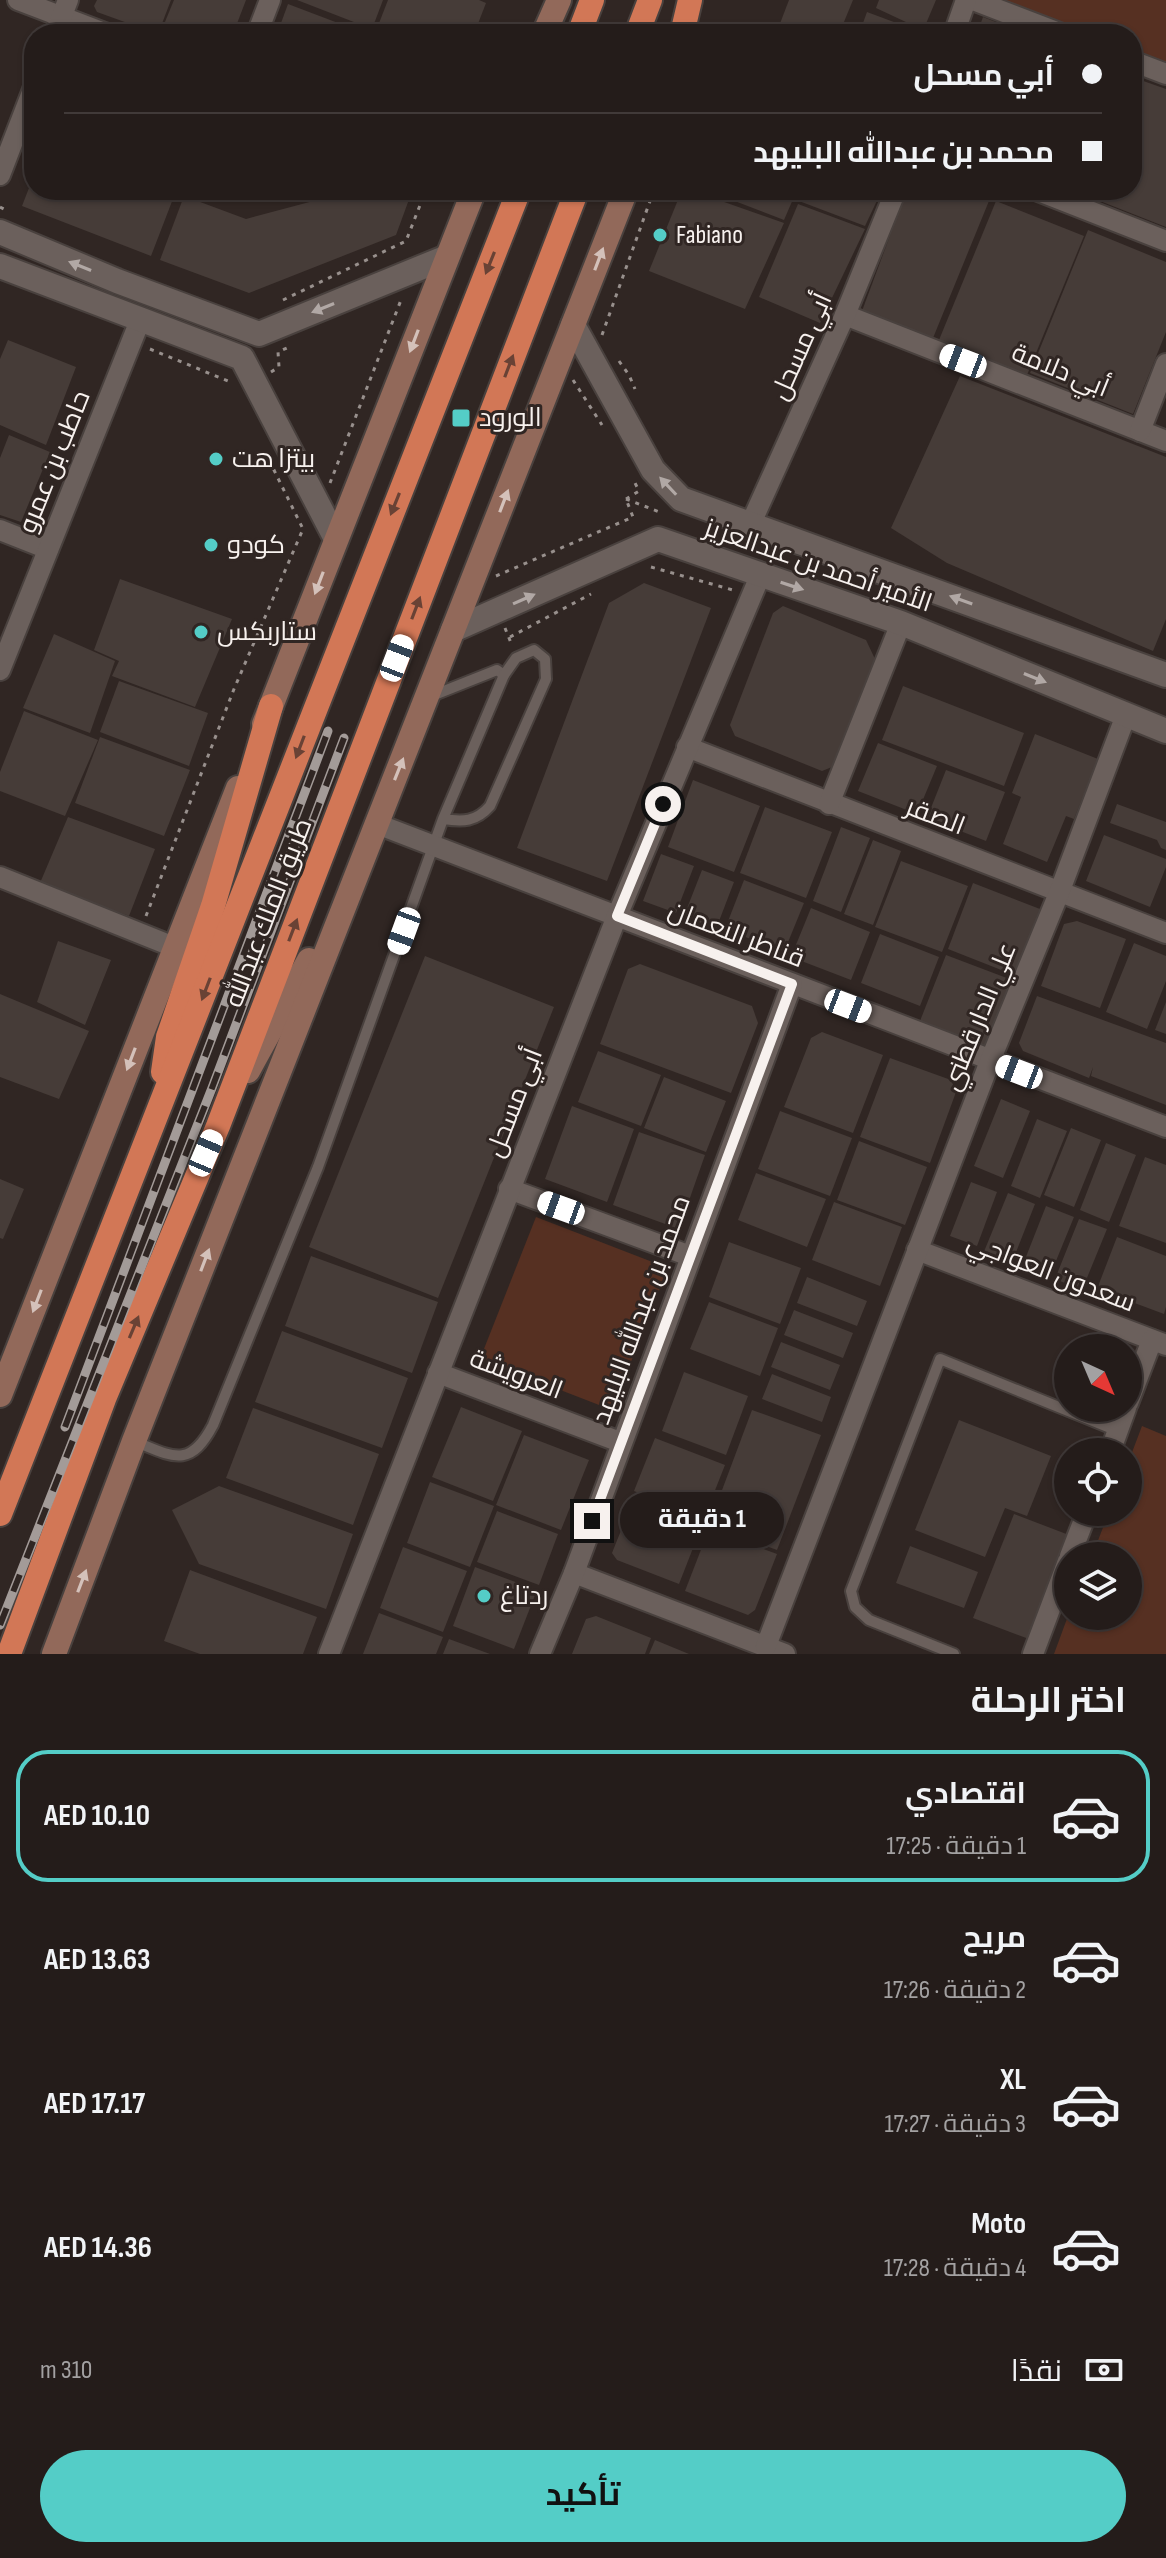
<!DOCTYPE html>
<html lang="ar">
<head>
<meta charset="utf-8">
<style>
	:root { --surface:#241c1a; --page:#2c2523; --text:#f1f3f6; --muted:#a3a1a2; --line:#413a39; --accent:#54cdc7 }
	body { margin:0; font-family:"Sofia Sans Condensed",Cairo,sans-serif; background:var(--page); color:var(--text); direction:rtl; height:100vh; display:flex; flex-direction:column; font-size:30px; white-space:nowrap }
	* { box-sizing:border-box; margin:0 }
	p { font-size:26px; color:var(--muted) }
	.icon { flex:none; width:44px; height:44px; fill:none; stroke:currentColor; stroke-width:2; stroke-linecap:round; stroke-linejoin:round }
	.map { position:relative; height:1654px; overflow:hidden; direction:ltr }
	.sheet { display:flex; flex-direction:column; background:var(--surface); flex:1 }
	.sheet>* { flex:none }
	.guide { position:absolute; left:24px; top:24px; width:1118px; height:176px; border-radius:32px; box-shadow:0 2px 6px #0004,0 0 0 2px var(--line); direction:rtl; display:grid; align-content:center; height:176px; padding:0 40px; background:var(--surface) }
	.needle { width:52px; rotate:136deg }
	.tools { position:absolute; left:1054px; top:1334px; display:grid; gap:16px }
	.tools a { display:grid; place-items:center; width:88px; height:88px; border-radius:50%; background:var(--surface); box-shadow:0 2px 6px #0004,0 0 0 2px var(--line); font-size:40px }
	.end { position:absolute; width:36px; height:36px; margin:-18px; border:10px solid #f7f1ee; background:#111; box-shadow:0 0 0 4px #111 }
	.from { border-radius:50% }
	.bubble { position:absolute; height:56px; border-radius:28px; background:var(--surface); box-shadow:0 2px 6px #0004,0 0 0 2px var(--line); font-size:26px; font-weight:700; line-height:56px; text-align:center; direction:rtl }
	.car { position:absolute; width:24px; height:48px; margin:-24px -12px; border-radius:10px; box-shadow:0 0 6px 2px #0007; background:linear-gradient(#fff 24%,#345 0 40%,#fff 0 76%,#345 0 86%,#fff 0) }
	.guide b { display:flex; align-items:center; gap:28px; height:76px; font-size:30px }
	.guide b+b { border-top:2px solid var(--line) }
	.guide i { width:20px; height:20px; background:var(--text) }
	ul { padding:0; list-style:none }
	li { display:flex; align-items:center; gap:24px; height:132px; margin:0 16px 12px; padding:0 24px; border:4px solid transparent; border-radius:32px }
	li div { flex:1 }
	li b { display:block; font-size:30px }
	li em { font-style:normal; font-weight:700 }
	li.selected { border-color:var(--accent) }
	li>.icon { width:72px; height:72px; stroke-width:1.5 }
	h2 { padding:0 40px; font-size:36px; line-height:96px }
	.pay { display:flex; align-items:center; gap:20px; height:88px; padding:0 40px; font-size:30px }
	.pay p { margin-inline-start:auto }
	.primary-button { display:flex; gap:16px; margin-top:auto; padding:16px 40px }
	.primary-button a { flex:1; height:92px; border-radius:48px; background:var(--accent); color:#111; font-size:32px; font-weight:700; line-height:92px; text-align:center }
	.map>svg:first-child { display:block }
	.green { fill:#563022 }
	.building { fill:#463c38 }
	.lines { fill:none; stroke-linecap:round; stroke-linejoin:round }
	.service-casing { stroke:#49413e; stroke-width:14 }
	.minor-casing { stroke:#49413e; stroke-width:24 }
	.tertiary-casing { stroke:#49413e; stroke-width:28 }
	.secondary-casing { stroke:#49413e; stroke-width:28 }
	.trunk-casing { stroke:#49413e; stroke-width:28 }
	.path { stroke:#98908d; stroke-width:3; stroke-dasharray:4 6; stroke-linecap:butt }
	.service { stroke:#6b605c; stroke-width:10 }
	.minor { stroke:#6b605c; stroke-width:20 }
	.tertiary { stroke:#6b605c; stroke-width:24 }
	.secondary { stroke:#92695a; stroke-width:24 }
	.trunk { stroke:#d27756; stroke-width:24 }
	.rail-casing { stroke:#a39b98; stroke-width:9 }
	.rail { stroke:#302623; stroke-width:6; stroke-dasharray:18; stroke-linecap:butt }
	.oneway { fill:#d4c1ba }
	.oneway2 { fill:#694235 }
	.oneway3 { fill:#b1a8a5 }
	.route { stroke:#f7f1ee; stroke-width:10 }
	.poi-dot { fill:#54cdc7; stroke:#302623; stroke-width:3 }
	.labels { text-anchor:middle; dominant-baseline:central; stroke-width:6; stroke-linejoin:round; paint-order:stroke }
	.poi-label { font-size:26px; fill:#f7f1ee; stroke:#302623; text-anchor:start }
	.street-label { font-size:26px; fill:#f7f1ee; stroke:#302623 }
</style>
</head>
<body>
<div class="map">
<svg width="1166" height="1654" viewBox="0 0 1166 1654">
	<rect width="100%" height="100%" fill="#302623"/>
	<g class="green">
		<polygon points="990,0 1166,0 1166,65 1132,52 1132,34 1083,34"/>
		<polygon points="536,1217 668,1268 612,1410 480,1359"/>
		<polygon points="1142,1426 1166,1436 1166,1654 1054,1654 1068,1616 1128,1616 1128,1556 1092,1556 1109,1512 1128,1512 1128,1463"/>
	</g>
	<g class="building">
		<polygon points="97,0 171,0 158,34 97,12 94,6"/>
		<polygon points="174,0 246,0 233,34 160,34"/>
		<polygon points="297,0 383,0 372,29"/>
		<polygon points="388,0 479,0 486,3 474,34 384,34 376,31"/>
		<polygon points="789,0 853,0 839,34 776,34"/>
		<polygon points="879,0 936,0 925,26 908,23 876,8"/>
		<polygon points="288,4 367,34 277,34"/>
		<polygon points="867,12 926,34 859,34"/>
		<polygon points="983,17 1027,34 977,34"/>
		<polygon points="1132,77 1166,89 1166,227 1072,190 1132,190"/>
		<polygon points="34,175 34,190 176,191 151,256 22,206"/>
		<polygon points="338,190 401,190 411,194 396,235 249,293 160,260 184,196 246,219 336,195"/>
		<polygon points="682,190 690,190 784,223 745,309 649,271"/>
		<polygon points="706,190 797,190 784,220"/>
		<polygon points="804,190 882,190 865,226 799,201"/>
		<polygon points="907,190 978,190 991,196 933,338 862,311"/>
		<polygon points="996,201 1084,236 1027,375 939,340"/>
		<polygon points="798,204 865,229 820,323 759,297"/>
		<polygon points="1088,230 1166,262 1166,332 1133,414 1030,373"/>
		<polygon points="8,340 76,367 46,445 0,425 0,359"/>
		<polygon points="960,376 1166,457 1166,619 1153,651 947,563 891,528"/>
		<polygon points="9,435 50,452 21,522 0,515 0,458"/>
		<polygon points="120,579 232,619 195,707 112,676 119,661 94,650"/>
		<polygon points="644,583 711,608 607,881 517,848 609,603"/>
		<polygon points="783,606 866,640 875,659 832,767 822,771 735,736 730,725 773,613"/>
		<polygon points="54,634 115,661 90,733 23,708"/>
		<polygon points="119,681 208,713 189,766 100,732"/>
		<polygon points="903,686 1024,733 1004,786 882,740"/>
		<polygon points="24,711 98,740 65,816 0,791 0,772"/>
		<polygon points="1035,734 1098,759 1074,819 1066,816 1047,862 1003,844 1021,797 1012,793"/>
		<polygon points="100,737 190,770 164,836 75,803"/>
		<polygon points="878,743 937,766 917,814 858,791"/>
		<polygon points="946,770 1005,792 986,841 927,818"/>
		<polygon points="693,780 760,806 734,872 668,847"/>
		<polygon points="1117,804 1166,822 1166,850 1161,848 1157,840 1110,823"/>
		<polygon points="765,807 832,832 806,898 740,873"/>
		<polygon points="68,817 155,849 129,916 40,883"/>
		<polygon points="841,827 870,838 841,912 813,901"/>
		<polygon points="1104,835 1166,859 1166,867 1150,907 1086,881"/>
		<polygon points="873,840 901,851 873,925 844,914"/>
		<polygon points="661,854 694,866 676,913 643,901"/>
		<polygon points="901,861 968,886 942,952 875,927"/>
		<polygon points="702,870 734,882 716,929 684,916"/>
		<polygon points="744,880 804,903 784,952 725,929"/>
		<polygon points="973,883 1040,909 1014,975 948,949"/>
		<polygon points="811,908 870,932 851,980 791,957"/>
		<polygon points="1077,921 1126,939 1100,1008 1041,986 1064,924"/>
		<polygon points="880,934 939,957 920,1006 861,983"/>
		<polygon points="58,941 111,960 85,1025 37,1002"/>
		<polygon points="1134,943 1166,956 1166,981 1147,1029 1106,1012"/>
		<polygon points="946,955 1012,980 986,1046 920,1021"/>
		<polygon points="425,956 554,1007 438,1298 309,1247"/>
		<polygon points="640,964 752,1006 758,1023 731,1093 600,1044 628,969"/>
		<polygon points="0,994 89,1031 59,1099 0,1077"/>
		<polygon points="1037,996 1166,1043 1166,1105 1091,1076 1093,1067 1089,1078 1023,1051 1019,1043"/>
		<polygon points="1166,1002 1166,1034 1155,1030"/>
		<polygon points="822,1032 883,1055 853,1133 784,1107 811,1038"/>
		<polygon points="598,1051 661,1075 641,1126 578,1102"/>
		<polygon points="890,1058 951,1080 956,1092 930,1163 860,1137"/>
		<polygon points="664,1077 726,1101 706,1152 644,1128"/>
		<polygon points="1001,1099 1030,1111 1003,1178 974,1166"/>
		<polygon points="572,1106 634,1129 607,1202 545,1179"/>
		<polygon points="780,1111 852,1138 830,1196 758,1169"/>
		<polygon points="1037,1119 1067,1131 1040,1198 1011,1186"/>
		<polygon points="1071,1128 1101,1140 1074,1207 1044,1195"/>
		<polygon points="639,1132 705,1155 679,1229 613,1205"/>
		<polygon points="859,1141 927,1167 905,1225 837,1200"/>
		<polygon points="1106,1143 1136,1155 1109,1222 1080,1210"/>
		<polygon points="1145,1157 1166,1165 1166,1243 1119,1226"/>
		<polygon points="756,1173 826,1199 807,1247 738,1220"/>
		<polygon points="0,1179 24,1189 3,1239 0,1238"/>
		<polygon points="971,1182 997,1192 977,1246 950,1236"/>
		<polygon points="1008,1193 1035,1204 1011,1265 983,1254"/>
		<polygon points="834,1202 902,1227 880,1286 812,1260"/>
		<polygon points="1046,1206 1074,1217 1049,1278 1022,1267"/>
		<polygon points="1079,1219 1107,1229 1082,1290 1055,1279"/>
		<polygon points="1117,1237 1166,1256 1166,1307 1164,1314 1097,1289"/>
		<polygon points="729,1242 801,1268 780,1324 709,1297"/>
		<polygon points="311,1256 438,1302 412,1373 285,1326"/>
		<polygon points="807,1277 867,1301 857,1326 797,1303"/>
		<polygon points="709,1302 778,1328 760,1376 690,1349"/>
		<polygon points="794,1310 853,1333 843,1358 784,1335"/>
		<polygon points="282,1331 408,1378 382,1448 255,1402"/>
		<polygon points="781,1342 840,1365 830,1390 771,1367"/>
		<polygon points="684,1372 748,1396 726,1455 662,1431"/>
		<polygon points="772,1374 831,1397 822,1422 762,1399"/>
		<polygon points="461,1407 522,1431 493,1501 432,1477"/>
		<polygon points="253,1408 379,1454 353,1525 226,1478"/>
		<polygon points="752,1410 821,1435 777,1550 709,1525"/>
		<polygon points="959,1420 1051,1456 1027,1516 1005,1508 985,1557 915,1530"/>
		<polygon points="524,1435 589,1460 561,1530 496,1505"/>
		<polygon points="655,1438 725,1465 704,1518 634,1491"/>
		<polygon points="430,1482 494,1506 470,1567 407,1543"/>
		<polygon points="219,1486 353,1534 326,1609 199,1564 172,1510"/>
		<polygon points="634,1498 702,1525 679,1584 617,1560 612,1553"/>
		<polygon points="497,1511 558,1534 539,1585 477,1562"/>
		<polygon points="1014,1514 1069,1535 1029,1639 973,1618"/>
		<polygon points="709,1529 777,1554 755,1610 748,1615 685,1591"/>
		<polygon points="910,1546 978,1572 964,1608 896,1583"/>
		<polygon points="403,1547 467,1571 443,1632 380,1608"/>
		<polygon points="475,1567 537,1590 514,1649 453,1626"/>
		<polygon points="190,1570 317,1617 303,1654 200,1654 164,1641"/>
		<polygon points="379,1613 443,1637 436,1654 363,1654"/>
		<polygon points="596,1616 651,1638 645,1654 572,1654 586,1619"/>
		<polygon points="449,1639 490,1654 443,1654"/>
		<polygon points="655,1640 689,1654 649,1654"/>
	</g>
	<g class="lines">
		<defs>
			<g id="service">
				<polyline points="429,697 497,670 504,675"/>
				<path d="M134 1441C173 1457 190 1469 213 1425L318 1167 443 819 504 675 516 658 534 650 545 659 546 679 490 806C476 822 463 822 443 819"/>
				<polyline points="954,1654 869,1620 855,1607 851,1591 940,1359 1118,1431"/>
			</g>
			<g id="minor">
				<polyline points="18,0 107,34"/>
				<polyline points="973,0 1062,34"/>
				<polyline points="55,34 68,0"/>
				<polyline points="257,34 270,0"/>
				<polyline points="954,34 966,0"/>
				<polyline points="1132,61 1166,74"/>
				<polyline points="0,175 34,87"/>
				<polyline points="1036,190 1166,241"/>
				<polyline points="845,315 1166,441"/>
				<polyline points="1140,431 1166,364"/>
				<polyline points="751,523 845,315 896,190"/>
				<polyline points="0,530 48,549"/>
				<polyline points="0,670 141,318"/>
				<polyline points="687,747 1166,933"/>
				<polyline points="829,804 901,623"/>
				<polyline points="377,824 1166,1127"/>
				<polyline points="0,877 174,947"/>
				<polyline points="509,1189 690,1256"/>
				<polyline points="917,1250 1166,1345"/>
				<polyline points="438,1373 620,1442"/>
				<polyline points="1128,1403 1152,1340"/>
				<polyline points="1110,1452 1126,1408"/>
				<polyline points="1070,1556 1087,1512"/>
				<polyline points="574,1573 785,1654"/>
				<polyline points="766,1646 990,1061 1059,893 1126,715"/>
				<polyline points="329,1654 617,916 760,576"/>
				<polyline points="540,1654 574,1573 792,984"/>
				<polyline points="1033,1654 1068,1561"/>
			</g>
			<g id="tertiary">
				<polyline points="0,232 117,281 259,334 447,257"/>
				<polyline points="0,266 242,358 336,539"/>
				<polyline points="573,325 653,470 681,499 1166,675"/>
				<polyline points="453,630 658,539 901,623 1166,731"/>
			</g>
			<g id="secondary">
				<polyline points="544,34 559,0"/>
				<polyline points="264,724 474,190"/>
				<polyline points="248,1071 309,960"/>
				<polyline points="0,1395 238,788"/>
				<polyline points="54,1654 134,1441 626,190"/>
			</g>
			<g id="trunk">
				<polyline points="579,34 592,0"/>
				<polyline points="637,34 650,0"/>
				<polyline points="682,34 690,0"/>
				<polyline points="163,1072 168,1037 213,906 271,706"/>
				<polyline points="0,1514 519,190"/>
				<polyline points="9,1654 104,1399 218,1126 577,190"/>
			</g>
		</defs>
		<use href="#service" class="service-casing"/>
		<use href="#minor" class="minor-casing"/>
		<use href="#tertiary" class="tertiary-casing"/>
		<use href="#secondary" class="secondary-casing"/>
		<use href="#trunk" class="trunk-casing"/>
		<g class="path">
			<polyline points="0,207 8,211"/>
			<polyline points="283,300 406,241 426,190"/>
			<polyline points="602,335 654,190"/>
			<polyline points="150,349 228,381"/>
			<polyline points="619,361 629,375 635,389"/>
			<polyline points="271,372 279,367 278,352 289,347"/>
			<polyline points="573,380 602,425"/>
			<polyline points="330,483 401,300"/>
			<polyline points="626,499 639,491 635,483"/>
			<polyline points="626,499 662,513"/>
			<polyline points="651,567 733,590"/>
			<polyline points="496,576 633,517 626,499"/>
			<polyline points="505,628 511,643"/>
			<polyline points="510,637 591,594"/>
			<polyline points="146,916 234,689 303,529 270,462"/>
		</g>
		<use href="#service" class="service"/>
		<use href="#minor" class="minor"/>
		<use href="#tertiary" class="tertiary"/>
		<use href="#secondary" class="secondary"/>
		<use href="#trunk" class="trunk"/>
		<defs>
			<g id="rail">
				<polyline points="65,1427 328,731"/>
				<polyline points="0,1625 212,1088 344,738"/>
			</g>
		</defs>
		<use href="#rail" class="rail-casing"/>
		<use href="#rail" class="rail"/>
	</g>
	<defs><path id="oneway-solid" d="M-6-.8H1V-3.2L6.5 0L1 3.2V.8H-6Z" transform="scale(2)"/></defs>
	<g class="oneway">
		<use href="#oneway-solid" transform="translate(599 259) rotate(-69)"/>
		<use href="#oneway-solid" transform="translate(414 341) rotate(111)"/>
		<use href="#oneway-solid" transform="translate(504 501) rotate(-69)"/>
		<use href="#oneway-solid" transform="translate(319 583) rotate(111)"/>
		<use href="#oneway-solid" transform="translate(399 769) rotate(-68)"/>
		<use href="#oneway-solid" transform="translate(131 1059) rotate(111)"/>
		<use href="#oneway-solid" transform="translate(205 1260) rotate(-69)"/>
		<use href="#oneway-solid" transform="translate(37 1301) rotate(111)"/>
		<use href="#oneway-solid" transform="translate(82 1581) rotate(-69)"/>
	</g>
	<g class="oneway2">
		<use href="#oneway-solid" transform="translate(490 263) rotate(112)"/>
		<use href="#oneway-solid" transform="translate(509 366) rotate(-69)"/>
		<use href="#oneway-solid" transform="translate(395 504) rotate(112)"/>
		<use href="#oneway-solid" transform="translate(416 608) rotate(-69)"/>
		<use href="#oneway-solid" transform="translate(300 747) rotate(111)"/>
		<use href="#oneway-solid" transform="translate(293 930) rotate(-69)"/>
		<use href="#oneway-solid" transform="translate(206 989) rotate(111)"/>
		<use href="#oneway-solid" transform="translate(134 1327) rotate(-67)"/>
	</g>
	<g class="oneway3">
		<use href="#oneway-solid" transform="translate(80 266) rotate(-158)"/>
		<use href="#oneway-solid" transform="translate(323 308) rotate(158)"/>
		<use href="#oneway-solid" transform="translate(668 486) rotate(-133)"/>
		<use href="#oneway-solid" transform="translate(792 586) rotate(18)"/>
		<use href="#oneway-solid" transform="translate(524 599) rotate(-24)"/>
		<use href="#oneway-solid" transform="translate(961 600) rotate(-160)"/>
		<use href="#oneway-solid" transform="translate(1035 678) rotate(22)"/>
	</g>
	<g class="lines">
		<polyline class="route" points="592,1521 792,984 617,916 663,804"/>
	</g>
	<g class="poi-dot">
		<circle cx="660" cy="235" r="8"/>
		<rect x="451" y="408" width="20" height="20" rx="4"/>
		<circle cx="216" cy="459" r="8"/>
		<circle cx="211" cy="545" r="8"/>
		<circle cx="201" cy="632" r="8"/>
		<circle cx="484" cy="1596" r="8"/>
	</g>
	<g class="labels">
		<g class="poi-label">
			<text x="676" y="235">Fabiano</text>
			<text x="479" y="418">الورود</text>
			<text x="232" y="459">بيتزا هت</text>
			<text x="227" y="545">كودو</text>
			<text x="217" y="632">ستاربكس</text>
			<text x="500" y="1596">ردتاغ</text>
		</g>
		<g class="street-label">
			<text transform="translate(802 347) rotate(-66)">أبي مسحل</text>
			<text transform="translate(1060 371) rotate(22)">أبي دلامة</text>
			<text transform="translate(55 462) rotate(-68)">حاطب بن عمرو</text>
			<text transform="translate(818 566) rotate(19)">الأمير أحمد بن عبدالعزيز</text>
			<text transform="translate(935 817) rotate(21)">الصقر</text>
			<text transform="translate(269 913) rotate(-69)">طريق الملك عبدالله</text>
			<text transform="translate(736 935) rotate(21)">قناطر النعمان</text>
			<text transform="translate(980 1017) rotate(-68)">علي الدار قطني</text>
			<text transform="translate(515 1103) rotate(-69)">أبي مسحل</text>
			<text transform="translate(1051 1273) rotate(21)">سعدون العواجي</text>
			<text transform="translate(642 1310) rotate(-70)">محمد بن عبدالله البليهد</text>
			<text transform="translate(516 1375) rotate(21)">العرويشة</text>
		</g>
	</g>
</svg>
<div class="tools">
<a><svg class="needle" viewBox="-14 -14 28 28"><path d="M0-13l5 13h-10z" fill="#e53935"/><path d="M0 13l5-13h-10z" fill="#a3a1a2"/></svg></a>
<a><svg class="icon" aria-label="locate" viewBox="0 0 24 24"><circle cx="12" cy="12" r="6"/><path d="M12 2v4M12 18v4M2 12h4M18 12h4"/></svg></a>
<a><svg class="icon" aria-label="layers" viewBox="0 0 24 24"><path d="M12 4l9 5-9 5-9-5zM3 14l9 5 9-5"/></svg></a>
</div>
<i class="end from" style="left:663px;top:804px"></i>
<i class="end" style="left:592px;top:1521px"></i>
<div class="bubble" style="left:620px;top:1492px;width:164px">1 دقيقة</div>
<i class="car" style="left:963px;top:361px;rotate:291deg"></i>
<i class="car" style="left:397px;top:658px;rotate:21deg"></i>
<i class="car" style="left:404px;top:931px;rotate:200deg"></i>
<i class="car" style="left:848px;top:1006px;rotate:111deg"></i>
<i class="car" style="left:1019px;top:1072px;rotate:291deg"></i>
<i class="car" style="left:206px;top:1153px;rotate:23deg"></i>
<i class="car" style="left:561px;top:1208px;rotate:290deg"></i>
<div class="guide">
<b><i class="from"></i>أبي مسحل</b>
<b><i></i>محمد بن عبدالله البليهد</b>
</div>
</div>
<section class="sheet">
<h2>اختر الرحلة</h2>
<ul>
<li class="selected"><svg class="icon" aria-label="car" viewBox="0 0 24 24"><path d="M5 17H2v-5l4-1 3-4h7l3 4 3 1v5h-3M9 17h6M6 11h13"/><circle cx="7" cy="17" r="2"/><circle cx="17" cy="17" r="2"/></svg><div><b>اقتصادي</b><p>1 دقيقة · 17:25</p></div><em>AED 10.10</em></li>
<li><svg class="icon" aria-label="car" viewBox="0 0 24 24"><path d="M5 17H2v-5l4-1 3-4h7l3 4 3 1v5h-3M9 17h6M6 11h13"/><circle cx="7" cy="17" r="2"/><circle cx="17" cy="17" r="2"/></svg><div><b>مريح</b><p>2 دقيقة · 17:26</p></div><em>AED 13.63</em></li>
<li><svg class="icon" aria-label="car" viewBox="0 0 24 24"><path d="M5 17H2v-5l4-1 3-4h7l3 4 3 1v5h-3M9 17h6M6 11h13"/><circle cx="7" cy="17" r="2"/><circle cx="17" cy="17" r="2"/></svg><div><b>XL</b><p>3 دقيقة · 17:27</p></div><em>AED 17.17</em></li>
<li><svg class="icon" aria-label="car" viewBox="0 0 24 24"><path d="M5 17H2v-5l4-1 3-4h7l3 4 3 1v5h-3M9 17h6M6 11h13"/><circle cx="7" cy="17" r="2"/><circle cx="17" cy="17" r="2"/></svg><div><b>Moto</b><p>4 دقيقة · 17:28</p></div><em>AED 14.36</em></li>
</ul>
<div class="pay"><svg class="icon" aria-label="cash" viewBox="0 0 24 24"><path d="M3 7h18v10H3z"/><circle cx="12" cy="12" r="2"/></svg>نقدًا<p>310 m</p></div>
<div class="primary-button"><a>تأكيد</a></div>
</section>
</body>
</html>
